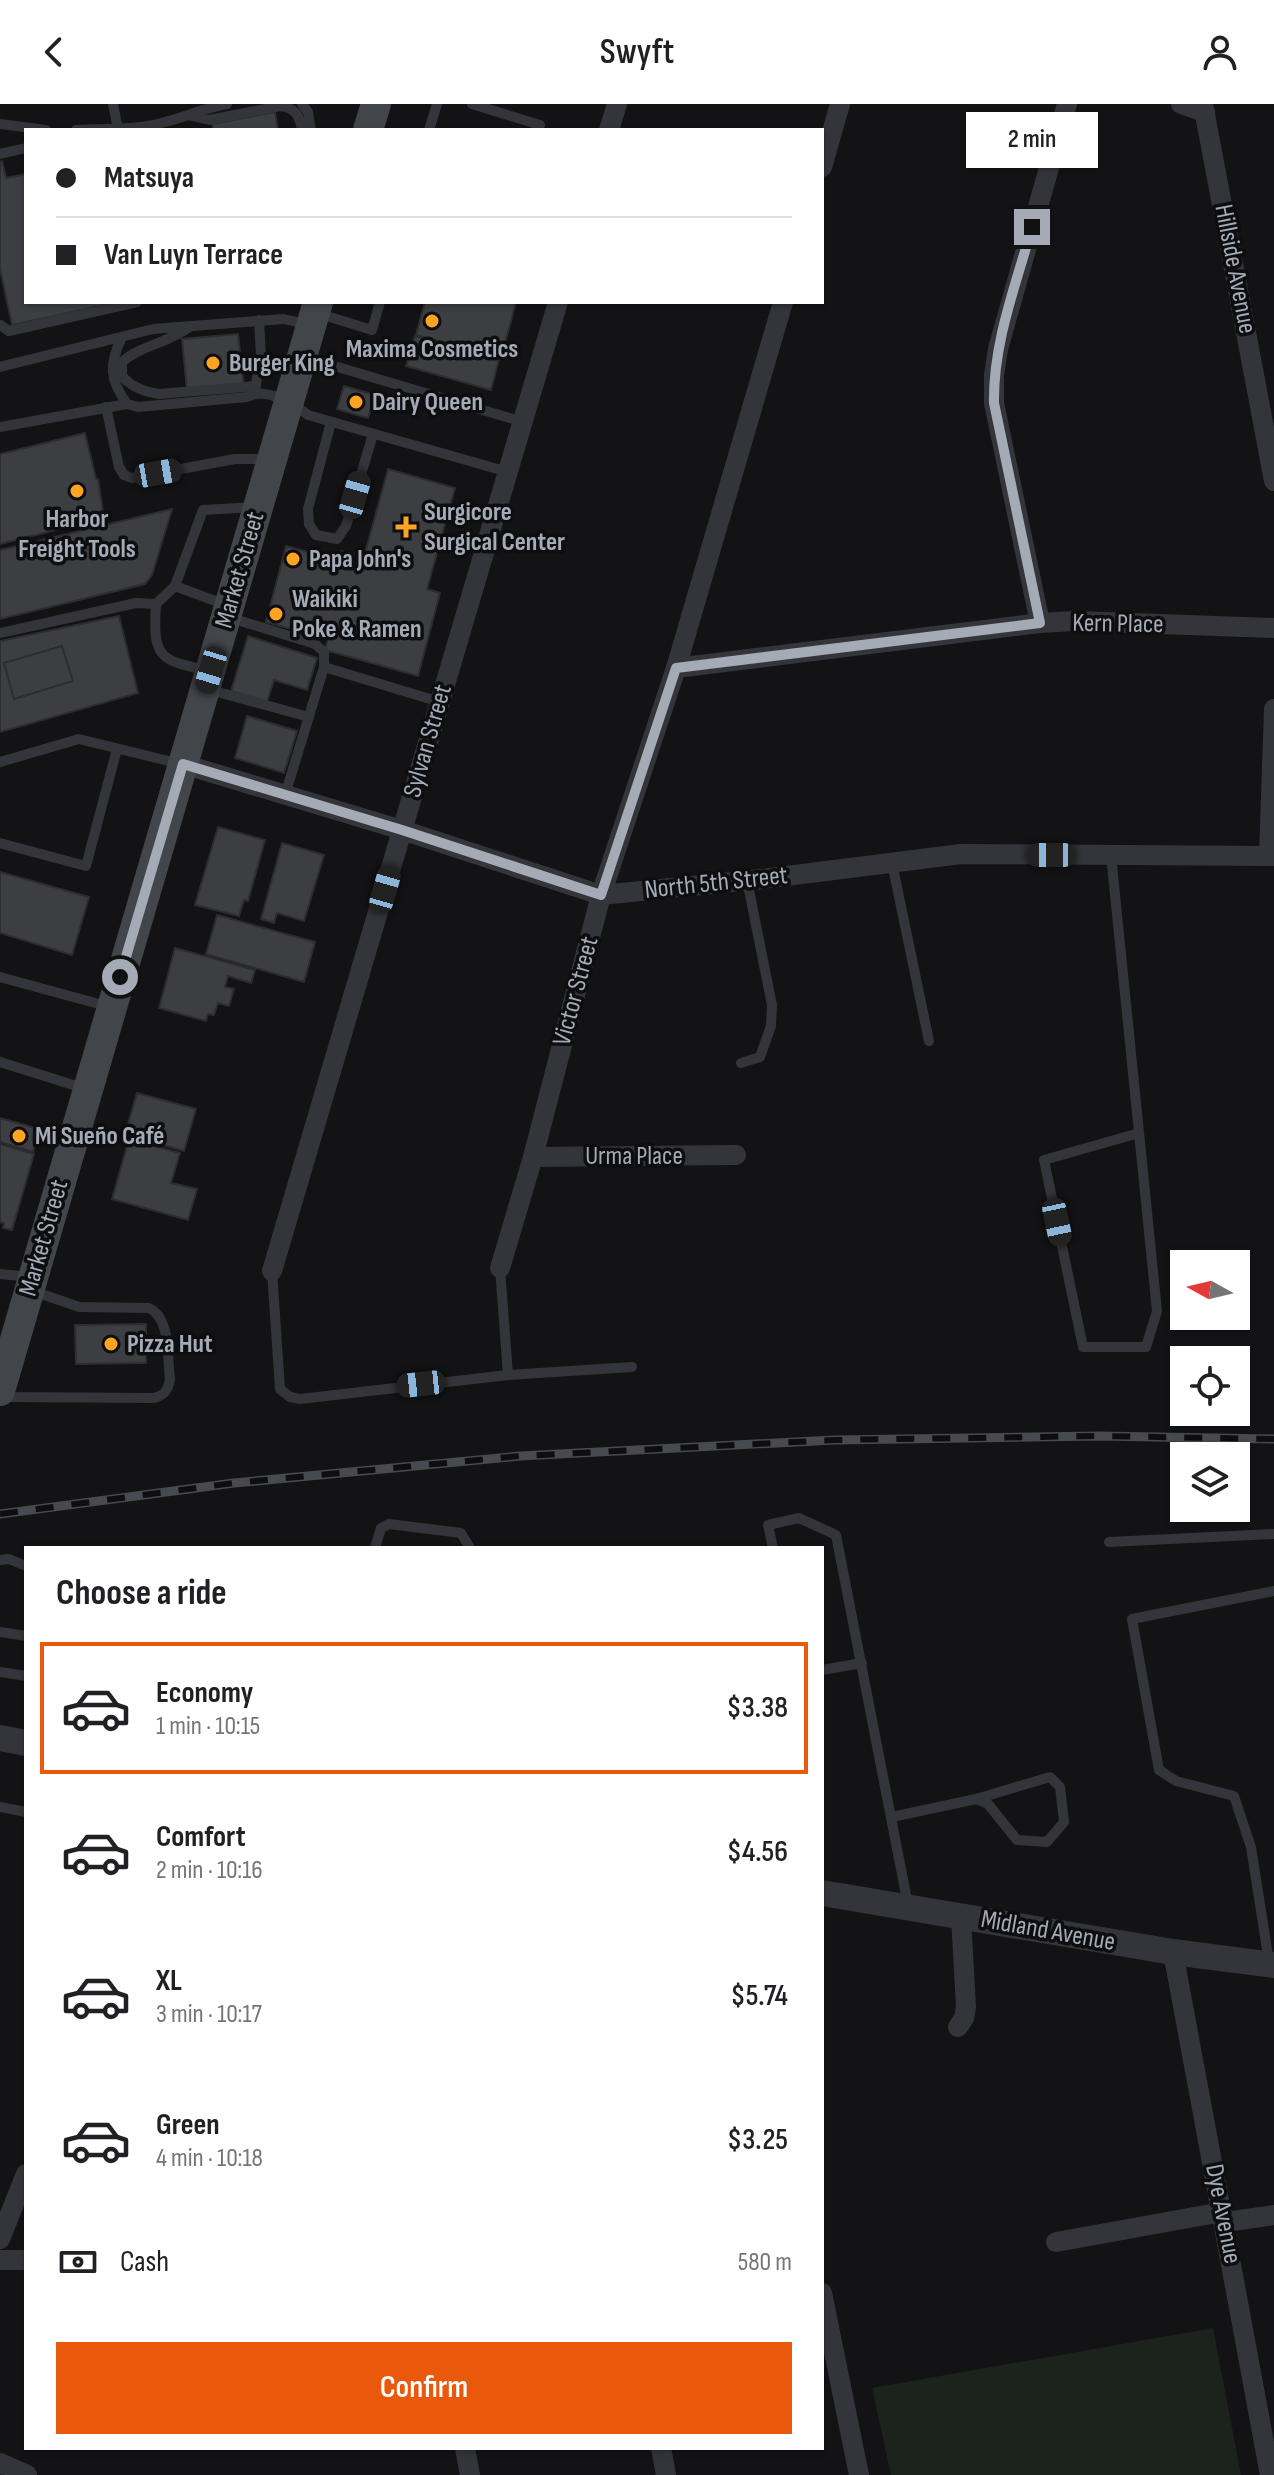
<!DOCTYPE html>
<html lang="en">
<head>
<meta charset="utf-8">
<style>
	:root { --surface:#fff; --page:#f2f2f2; --text:#202124; --muted:#757577; --line:#e0e0e0; --accent:#ea580c }
	body { margin:0; font-family:"Sofia Sans Condensed",sans-serif; background:var(--page); color:var(--text); height:100vh; display:flex; flex-direction:column; font-size:30px; white-space:nowrap }
	* { box-sizing:border-box; margin:0 }
	p { font-size:26px; color:var(--muted) }
	.icon { flex:none; width:44px; height:44px; fill:none; stroke:currentColor; stroke-width:2; stroke-linecap:round; stroke-linejoin:round }
	.map { position:relative; flex:1; overflow:hidden }
	.side { position:absolute; left:24px; top:1442px; width:800px; height:904px; display:flex; flex-direction:column; background:var(--surface); border-radius:0px; box-shadow:0 2px 6px #0004 }
	.side>* { flex:none }
	.top-card { position:absolute; left:24px; top:24px; width:800px; height:176px; border-radius:0px; box-shadow:0 2px 6px #0004; display:grid; align-content:center; height:176px; padding:0 32px; background:var(--surface) }
	.needle { width:52px; rotate:278deg }
	.fabs { position:absolute; left:1170px; top:1146px; display:grid; gap:16px }
	.fabs a { display:grid; place-items:center; width:80px; height:80px; border-radius:0px; background:var(--surface); box-shadow:0 2px 6px #0004; font-size:40px }
	.end { position:absolute; width:36px; height:36px; margin:-18px; border:10px solid #a4abb6; background:#111; box-shadow:0 0 0 4px #111 }
	.from { border-radius:50% }
	.bubble { position:absolute; height:56px; border-radius:0px; background:var(--surface); box-shadow:0 2px 6px #0004; font-size:26px; font-weight:600; line-height:56px; text-align:center }
	.car { position:absolute; width:24px; height:48px; margin:-24px -12px; border-radius:10px; box-shadow:0 0 6px 2px #0007; background:linear-gradient(#222 24%,#8ab4d8 0 40%,#222 0 76%,#8ab4d8 0 86%,#222 0) }
	.top-card b { display:flex; align-items:center; gap:28px; height:76px; font-size:30px }
	.top-card b+b { border-top:2px solid var(--line) }
	.top-card i { width:20px; height:20px; background:var(--text) }
	ul { padding:0; list-style:none }
	li { display:flex; align-items:center; gap:24px; height:132px; margin:0 16px 12px; padding:0 16px; border:4px solid transparent; border-radius:0px }
	li div { flex:1 }
	li b { display:block; font-size:30px }
	li em { font-style:normal; font-weight:600 }
	li.current { border-color:var(--accent) }
	li>.icon { width:72px; height:72px; stroke-width:1.5 }
	h2 { padding:0 32px; font-size:36px; line-height:96px }
	.pay { display:flex; align-items:center; gap:20px; height:88px; padding:0 32px; font-size:30px }
	.pay p { margin-inline-start:auto }
	.action { display:flex; gap:16px; margin-top:auto; padding:16px 32px }
	.action a { flex:1; height:92px; border-radius:0px; background:var(--accent); color:#fff; font-size:32px; font-weight:600; line-height:92px; text-align:center }
	header { display:flex; justify-content:space-between; align-items:center; height:104px; padding:0 32px; background:var(--surface); font-size:36px; font-weight:600 }
	.map>svg:first-child { display:block }
	.green { fill:#1b231c }
	.building { fill:#3d3e42; stroke:#2d2d31; stroke-width:2 }
	.lines { fill:none; stroke-linecap:round; stroke-linejoin:round }
	.service { stroke:#34353a; stroke-width:10 }
	.minor { stroke:#34353a; stroke-width:20 }
	.tertiary { stroke:#34353a; stroke-width:26 }
	.secondary { stroke:#42454a; stroke-width:30 }
	.rail-casing { stroke:#474a4f; stroke-width:9 }
	.rail { stroke:#0e0e10; stroke-width:6; stroke-dasharray:18; stroke-linecap:butt }
	.route { stroke:#a4abb6; stroke-width:10 }
	.poi-dot { fill:#fda423; stroke:#0e0e10; stroke-width:3 }
	.labels { text-anchor:middle; dominant-baseline:central; stroke-width:7; stroke-linejoin:round; paint-order:stroke }
	.street-label { font-size:26px; fill:#a4abb6; stroke:#0e0e10 }
	.poi-label { font-size:26px; font-weight:bold; fill:#a4abb6; stroke:#0e0e10; text-anchor:start }
</style>
</head>
<body>
<header><svg class="icon" aria-label="back" viewBox="0 0 24 24"><path d="M15 5l-7 7 7 7"/></svg>Swyft<svg class="icon" aria-label="person" viewBox="0 0 24 24"><circle cx="12" cy="8" r="4"/><path d="M4 21q1-7 8-7t8 7"/></svg></header>
<div class="map">
<svg width="1274" height="2371" viewBox="0 0 1274 2371">
	<rect width="100%" height="100%" fill="#131315"/>
	<polygon class="green" points="1213,2224 1241,2371 891,2371 872,2284"/>
	<g class="building">
		<polygon points="275,8 278,26 213,26 212,20"/>
		<polygon points="2,57 6,74 26,70 26,198 118,198 12,221 0,165 0,58"/>
		<polygon points="425,198 516,198 501,254 416,231"/>
		<polygon points="238,230 244,283 187,287 182,235"/>
		<polygon points="415,232 499,255 491,286 406,262"/>
		<polygon points="344,282 375,291 368,314 337,305"/>
		<polygon points="85,329 96,375 98,375 104,414 0,440 0,350"/>
		<polygon points="388,365 455,384 427,485 440,489 418,572 325,546 328,535 266,518 286,442 338,456 341,447 364,453"/>
		<polygon points="172,405 152,471 145,480 0,515 0,446"/>
		<polygon points="119,512 138,589 0,628 0,537"/>
		<polygon points="248,532 317,554 307,586 274,576 267,598 231,587"/>
		<polygon points="62,542 73,577 14,595 4,559"/>
		<polygon points="247,612 297,627 284,669 235,654"/>
		<polygon points="218,723 265,736 248,797 244,796 239,812 195,801"/>
		<polygon points="282,739 324,751 304,817 277,809 274,819 261,815"/>
		<polygon points="0,768 89,793 72,851 0,829"/>
		<polygon points="217,811 315,838 304,878 206,850"/>
		<polygon points="175,844 255,866 251,879 228,872 225,883 234,885 229,902 218,899 214,911 208,910 206,917 159,904"/>
		<polygon points="137,989 196,1005 184,1047 125,1030"/>
		<polygon points="0,1014 39,1025 33,1048 0,1038"/>
		<polygon points="129,1035 180,1049 171,1079 197,1085 188,1116 112,1095"/>
		<polygon points="0,1040 34,1050 12,1126 3,1124 4,1119 0,1118"/>
		<polygon points="146,1220 146,1259 76,1260 75,1221"/>
	</g>
	<g class="lines">
		<g class="service">
			<polyline points="113,0 118,25"/>
			<polyline points="302,0 308,8 311,26"/>
			<polyline points="472,0 540,21"/>
			<path d="M192 12 209 16 281 2C295 4 300 12 302 26"/>
			<polyline points="0,20 46,26"/>
			<path d="M76 26C97 24 119 26 140 23 171 20 198 5 227 0"/>
			<polyline points="429,26 437,0"/>
			<polyline points="0,50 26,44"/>
			<polyline points="317,209 372,226 380,198"/>
			<polyline points="0,221 9,227 137,198"/>
			<path d="M189 223C169 239 141 241 122 258V272C132 284 145 288 159 290L256 282"/>
			<path d="M122 233C109 260 109 275 127 300"/>
			<polyline points="304,253 523,318"/>
			<polyline points="0,263 153,225 284,215 309,221"/>
			<polyline points="255,285 261,252 259,216"/>
			<polyline points="106,303 119,363 124,371 132,374 235,355 270,355"/>
			<polyline points="331,318 308,405 309,420 316,431 337,435 346,422 373,330"/>
			<path d="M0 323 127 300 138 303 247 293C266 283 292 299 308 311L508 368"/>
			<polyline points="175,482 226,501"/>
			<polyline points="228,513 315,540 324,548 324,563 440,598"/>
			<polyline points="0,529 136,499 156,500"/>
			<path d="M207 566C157 557 153 551 156 500L175 482 203 406 256 403"/>
			<polyline points="207,585 309,613"/>
			<polyline points="0,658 79,635 181,660"/>
			<polyline points="285,691 324,563"/>
			<polyline points="0,739 86,762 117,645"/>
			<polyline points="1111,751 1157,1207 1146,1243 1083,1243 1044,1056 1139,1029"/>
			<polyline points="892,759 929,937"/>
			<polyline points="0,873 110,903"/>
			<polyline points="0,958 86,985"/>
			<polyline points="741,959 760,953 771,922 772,901 747,776"/>
			<polyline points="500,1164 508,1271"/>
			<polyline points="272,1167 280,1285 290,1293 300,1295 508,1271 632,1263"/>
			<polyline points="0,1170 31,1173"/>
			<path d="M2 1293 154 1294C165 1291 168 1286 170 1275 167 1254 171 1214 149 1204L79 1203 33 1187"/>
			<polyline points="1109,1438 1274,1430"/>
			<polyline points="375,1444 381,1424 389,1420 461,1429 470,1444"/>
			<polyline points="773,1444 768,1421 799,1414 836,1431 908,1801"/>
			<polyline points="0,1456 9,1455 26,1462"/>
			<polyline points="0,1528 26,1532"/>
			<polyline points="822,1566 862,1559"/>
			<polyline points="0,1568 26,1572"/>
			<polyline points="0,1703 26,1708"/>
			<polyline points="892,1713 976,1695 988,1700 1017,1736 1047,1738 1064,1718 1060,1683 1050,1673 976,1695"/>
			<polyline points="1269,1858 1251,1743 1234,1692 1176,1677 1159,1666 1132,1515 1274,1487"/>
		</g>
		<g class="minor">
			<polyline points="1181,0 1205,8"/>
			<polyline points="1203,0 1274,377"/>
			<polyline points="609,26 617,0"/>
			<polyline points="822,63 840,0"/>
			<polyline points="1040,519 994,299 994,271 998,245 1067,0"/>
			<polyline points="676,564 1040,519 1075,517 1274,524"/>
			<polyline points="183,660 402,726 601,791 762,775 961,750 1274,752"/>
			<polyline points="1269,752 1274,605"/>
			<polyline points="533,1053 736,1051"/>
			<polyline points="500,1164 533,1053 601,791 676,564 783,198"/>
			<polyline points="272,1167 558,198"/>
			<polyline points="1173,1848 1270,2371"/>
			<polyline points="958,1923 964,1914 966,1903 961,1813"/>
			<polyline points="1225,2118 1274,2111"/>
			<polyline points="0,2135 26,2070"/>
			<polyline points="1056,2138 1222,2108"/>
			<polyline points="0,2156 26,2156"/>
			<polyline points="822,2189 859,2371"/>
			<polyline points="465,2344 470,2371"/>
			<polyline points="661,2344 666,2371"/>
			<polyline points="0,2359 27,2371"/>
		</g>
		<g class="tertiary">
			<polyline points="0,1634 26,1639"/>
			<polyline points="822,1789 1173,1848 1274,1861"/>
		</g>
		<g class="secondary">
			<polyline points="368,26 376,0"/>
			<polyline points="0,1287 318,198"/>
		</g>
		<defs>
			<polyline id="rail" points="0,1410 234,1379 520,1352 835,1336 1099,1332 1274,1335"/>
		</defs>
		<use href="#rail" class="rail-casing"/>
		<use href="#rail" class="rail"/>
	</g>
	<g class="lines">
		<path class="route" d="M120 873 183 660 402 726 601 791 676 564 1040 519 994 299C993 238 1016 181 1032 123"/>
	</g>
	<g class="poi-dot">
		<circle cx="432" cy="217" r="8"/>
		<circle cx="213" cy="259" r="8"/>
		<circle cx="356" cy="298" r="8"/>
		<circle cx="77" cy="387" r="8"/>
		<path d="M402 411h8v8h8v8h-8v8h-8v-8h-8v-8h8z"/>
		<circle cx="293" cy="455" r="8"/>
		<circle cx="276" cy="510" r="8"/>
		<circle cx="19" cy="1032" r="8"/>
		<circle cx="111" cy="1240" r="8"/>
	</g>
	<g class="labels">
		<g class="street-label">
			<text transform="translate(1235 165) rotate(79)">Hillside Avenue</text>
			<text transform="translate(240 466) rotate(-74)">Market Street</text>
			<text transform="translate(1118 520) rotate(1)">Kern Place</text>
			<text transform="translate(428 637) rotate(-74)">Sylvan Street</text>
			<text transform="translate(716 779) rotate(-6)">North 5th Street</text>
			<text transform="translate(576 887) rotate(-75)">Victor Street</text>
			<text x="634" y="1052">Urma Place</text>
			<text transform="translate(44 1134) rotate(-74)">Market Street</text>
			<text transform="translate(1048 1827) rotate(10)">Midland Avenue</text>
			<text transform="translate(1223 2110) rotate(79)">Dye Avenue</text>
		</g>
		<g class="poi-label">
			<text x="432" y="245" text-anchor="middle">Maxima Cosmetics</text>
			<text x="229" y="259">Burger King</text>
			<text x="372" y="298">Dairy Queen</text>
			<text x="424" y="408">Surgicore<tspan x="424" dy="30">Surgical Center</tspan></text>
			<text x="77" y="415" text-anchor="middle">Harbor<tspan x="77" dy="30">Freight Tools</tspan></text>
			<text x="309" y="455">Papa John's</text>
			<text x="292" y="495">Waikiki<tspan x="292" dy="30">Poke &amp; Ramen</tspan></text>
			<text x="35" y="1032">Mi Sueño Café</text>
			<text x="127" y="1240">Pizza Hut</text>
		</g>
	</g>
</svg>
<div class="fabs">
<a><svg class="needle" viewBox="-14 -14 28 28"><path d="M0-13l5 13h-10z" fill="#e53935"/><path d="M0 13l5-13h-10z" fill="#757577"/></svg></a>
<a><svg class="icon" aria-label="locate" viewBox="0 0 24 24"><circle cx="12" cy="12" r="6"/><path d="M12 2v4M12 18v4M2 12h4M18 12h4"/></svg></a>
<a><svg class="icon" aria-label="layers" viewBox="0 0 24 24"><path d="M12 4l9 5-9 5-9-5zM3 14l9 5 9-5"/></svg></a>
</div>
<i class="end from" style="left:120px;top:873px"></i>
<i class="end" style="left:1032px;top:123px"></i>
<div class="bubble" style="left:966px;top:8px;width:132px">2 min</div>
<i class="car" style="left:158px;top:369px;rotate:80deg"></i>
<i class="car" style="left:355px;top:391px;rotate:16deg"></i>
<i class="car" style="left:211px;top:566px;rotate:197deg"></i>
<i class="car" style="left:1051px;top:751px;rotate:270deg"></i>
<i class="car" style="left:385px;top:785px;rotate:16deg"></i>
<i class="car" style="left:1057px;top:1118px;rotate:168deg"></i>
<i class="car" style="left:421px;top:1280px;rotate:264deg"></i>
<div class="top-card">
<b><i class="from"></i>Matsuya</b>
<b><i></i>Van Luyn Terrace</b>
</div>
<section class="side">
<h2>Choose a ride</h2>
<ul>
<li class="current"><svg class="icon" aria-label="car" viewBox="0 0 24 24"><path d="M5 17H2v-5l4-1 3-4h7l3 4 3 1v5h-3M9 17h6M6 11h13"/><circle cx="7" cy="17" r="2"/><circle cx="17" cy="17" r="2"/></svg><div><b>Economy</b><p>1 min · 10:15</p></div><em>$3.38</em></li>
<li><svg class="icon" aria-label="car" viewBox="0 0 24 24"><path d="M5 17H2v-5l4-1 3-4h7l3 4 3 1v5h-3M9 17h6M6 11h13"/><circle cx="7" cy="17" r="2"/><circle cx="17" cy="17" r="2"/></svg><div><b>Comfort</b><p>2 min · 10:16</p></div><em>$4.56</em></li>
<li><svg class="icon" aria-label="car" viewBox="0 0 24 24"><path d="M5 17H2v-5l4-1 3-4h7l3 4 3 1v5h-3M9 17h6M6 11h13"/><circle cx="7" cy="17" r="2"/><circle cx="17" cy="17" r="2"/></svg><div><b>XL</b><p>3 min · 10:17</p></div><em>$5.74</em></li>
<li><svg class="icon" aria-label="car" viewBox="0 0 24 24"><path d="M5 17H2v-5l4-1 3-4h7l3 4 3 1v5h-3M9 17h6M6 11h13"/><circle cx="7" cy="17" r="2"/><circle cx="17" cy="17" r="2"/></svg><div><b>Green</b><p>4 min · 10:18</p></div><em>$3.25</em></li>
</ul>
<div class="pay"><svg class="icon" aria-label="cash" viewBox="0 0 24 24"><path d="M3 7h18v10H3z"/><circle cx="12" cy="12" r="2"/></svg>Cash<p>580 m</p></div>
<div class="action"><a>Confirm</a></div>
</section>
</div>
</body>
</html>
